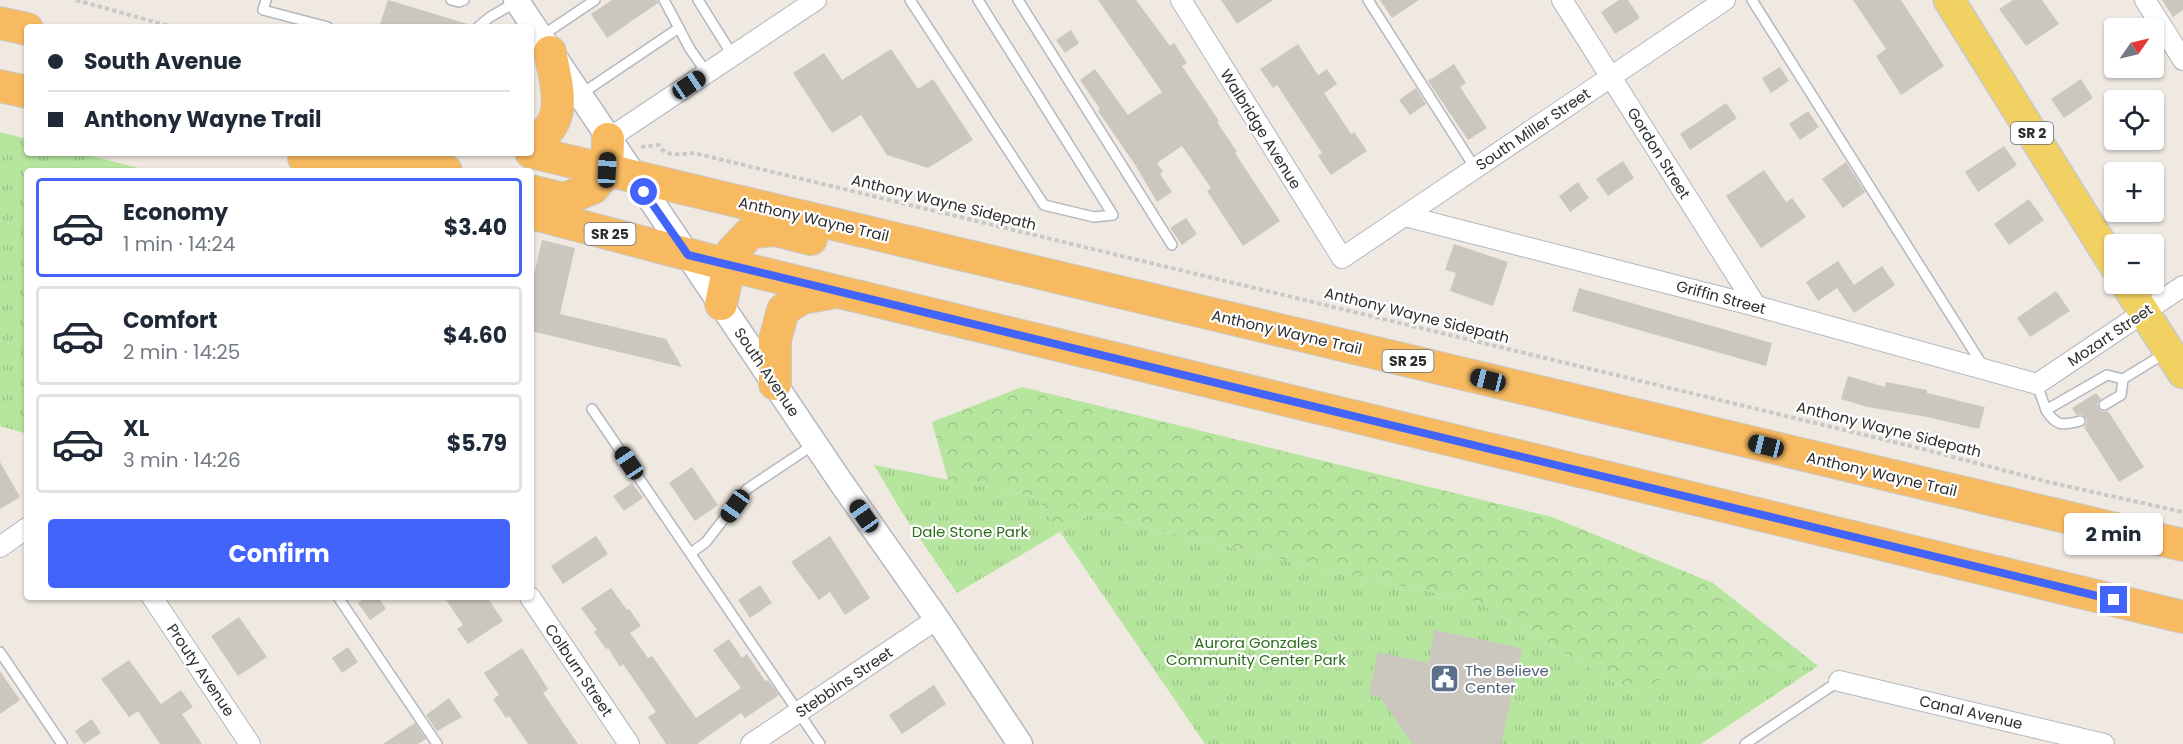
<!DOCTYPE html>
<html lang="en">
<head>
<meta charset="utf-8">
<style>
	:root { --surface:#fff; --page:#f6f6f7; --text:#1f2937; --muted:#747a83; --line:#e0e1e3; --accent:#4264fb }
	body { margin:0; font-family:Poppins,sans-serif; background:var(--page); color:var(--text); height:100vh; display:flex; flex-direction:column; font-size:22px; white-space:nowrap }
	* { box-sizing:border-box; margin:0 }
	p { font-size:20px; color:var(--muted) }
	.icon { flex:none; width:33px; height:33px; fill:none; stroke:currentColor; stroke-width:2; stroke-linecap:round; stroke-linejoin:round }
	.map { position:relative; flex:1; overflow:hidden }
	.details { position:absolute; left:24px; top:168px; width:510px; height:432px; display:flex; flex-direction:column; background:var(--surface); border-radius:6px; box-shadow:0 2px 4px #0004 }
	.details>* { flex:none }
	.guide { position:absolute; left:24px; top:24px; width:510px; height:132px; border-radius:6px; box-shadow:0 2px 4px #0004; display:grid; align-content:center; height:132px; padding:0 24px; background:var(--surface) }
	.needle { width:39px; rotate:56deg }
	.fabs { position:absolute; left:2104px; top:18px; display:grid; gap:12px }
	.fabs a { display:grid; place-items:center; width:60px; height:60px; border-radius:6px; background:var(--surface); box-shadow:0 2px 4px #0004; font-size:30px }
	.end { position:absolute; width:27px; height:27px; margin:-14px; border:8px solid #4264fb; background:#fff; box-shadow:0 0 0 3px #fff }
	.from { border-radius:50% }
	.bubble { position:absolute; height:42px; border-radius:6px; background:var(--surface); box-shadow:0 2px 4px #0004; font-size:20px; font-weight:700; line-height:42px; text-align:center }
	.car { position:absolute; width:18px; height:36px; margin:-18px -9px; border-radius:8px; box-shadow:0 0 4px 2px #0007; background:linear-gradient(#222 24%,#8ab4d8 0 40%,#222 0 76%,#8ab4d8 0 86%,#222 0) }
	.guide b { display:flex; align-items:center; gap:21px; height:57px; font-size:22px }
	.guide b+b { border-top:2px solid var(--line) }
	.guide i { width:15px; height:15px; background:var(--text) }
	ul { padding:10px 0 0; list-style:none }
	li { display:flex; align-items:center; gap:18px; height:99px; margin:0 12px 9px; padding:0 12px; border:3px solid var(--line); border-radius:6px }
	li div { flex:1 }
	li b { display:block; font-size:22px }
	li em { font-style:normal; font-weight:700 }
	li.current { border-color:var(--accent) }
	li>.icon { width:54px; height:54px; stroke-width:1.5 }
	.button { display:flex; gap:12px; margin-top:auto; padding:12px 24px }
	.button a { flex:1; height:69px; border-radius:6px; background:var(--accent); color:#fff; font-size:24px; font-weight:700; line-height:69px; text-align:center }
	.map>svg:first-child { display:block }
	.grass { fill:url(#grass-tufts) }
	.forest { fill:url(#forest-crowns) }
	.building { fill:#cbc7bf }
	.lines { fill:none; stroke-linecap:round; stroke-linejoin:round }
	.service-casing { stroke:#b4b7c1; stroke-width:12 }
	.minor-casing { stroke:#b4b7c1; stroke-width:22 }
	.tertiary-casing { stroke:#b4b7c1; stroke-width:27 }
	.primary-casing { stroke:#c9c9c9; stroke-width:33 }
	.trunk-casing { stroke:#c9c9c9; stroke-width:34 }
	.path { stroke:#c9c9c9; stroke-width:4; stroke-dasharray:4.5 3; stroke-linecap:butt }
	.service { stroke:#fff; stroke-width:9 }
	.minor { stroke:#fff; stroke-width:20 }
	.tertiary { stroke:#fff; stroke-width:24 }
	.primary { stroke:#f2d163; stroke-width:30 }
	.trunk { stroke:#f8ba60; stroke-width:32 }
	.route { stroke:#4264fb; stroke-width:8 }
	.labels { text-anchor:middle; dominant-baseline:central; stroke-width:4.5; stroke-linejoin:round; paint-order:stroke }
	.shield { fill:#fff; stroke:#6d6d6d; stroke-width:1.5 }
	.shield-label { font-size:14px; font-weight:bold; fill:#2e2e2e }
	.street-label { font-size:15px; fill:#2e2e2e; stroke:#fff }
	.park-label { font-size:15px; fill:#2c6e1b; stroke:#fff }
	.service-label { font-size:15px; fill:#4e5e75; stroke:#fff; text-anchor:start }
</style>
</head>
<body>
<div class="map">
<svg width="2183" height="744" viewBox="0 0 2183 744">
	<defs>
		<pattern id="grass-tufts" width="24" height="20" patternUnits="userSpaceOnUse" patternTransform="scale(1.5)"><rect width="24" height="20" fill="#b6e59e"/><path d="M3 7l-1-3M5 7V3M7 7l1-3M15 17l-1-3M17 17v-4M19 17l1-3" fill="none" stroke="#9dc588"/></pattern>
		<pattern id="forest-crowns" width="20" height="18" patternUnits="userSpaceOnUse" patternTransform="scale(1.5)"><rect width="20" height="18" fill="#b6e59e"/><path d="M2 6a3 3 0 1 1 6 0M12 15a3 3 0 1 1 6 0" fill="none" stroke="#9dc588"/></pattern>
	</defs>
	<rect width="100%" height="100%" fill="#efe9e1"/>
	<g class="grass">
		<polygon points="0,132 27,139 27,153 80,153 150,171 27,171 27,434 0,426"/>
		<polygon points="874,465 1036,497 1060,532 1091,514 1318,568 1478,602 1635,695 1686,662 1695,675 1818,666 1701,744 1205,744 1060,532 957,593 903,514"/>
	</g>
	<polygon class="forest" points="1022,387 1552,517 1713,583 1818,666 1695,675 1686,663 1635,695 1478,602 1318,568 1091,514 1060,532 1036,497 948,480 932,422"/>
	<g class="building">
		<polygon points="388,0 468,24 467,27 379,27"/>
		<polygon points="612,0 657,0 658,3 607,38 591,14"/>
		<polygon points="1098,0 1136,0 1170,46 1174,43 1187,63 1182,66 1219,121 1217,122 1237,152 1235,153 1280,221 1243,246 1207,191 1211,188 1182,146 1157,163 1163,172 1160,174 1172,192 1157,202 1136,166 1098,111 1100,109 1080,80 1095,69 1128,115 1162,92"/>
		<polygon points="1221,0 1273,0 1237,24"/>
		<polygon points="1380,0 1419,0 1392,18"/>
		<polygon points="1619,0 1628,0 1640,18 1615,34 1601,12"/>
		<polygon points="1853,0 1901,0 1944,66 1901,95 1876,56 1886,49"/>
		<polygon points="2013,0 2042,0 2059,24 2026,46 1999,9"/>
		<polygon points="2162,0 2183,0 2183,10 2173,17"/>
		<polygon points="1071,30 1079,43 1065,53 1056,40"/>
		<polygon points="1298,44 1318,75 1327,69 1337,84 1324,93 1351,134 1354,132 1367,151 1331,175 1318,156 1322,153 1277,85 1273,88 1260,69"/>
		<polygon points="891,49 918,89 933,79 973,140 928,168 887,155 861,115 832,133 793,73 824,53 842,80"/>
		<polygon points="1454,64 1466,83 1460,87 1487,128 1468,140 1428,81"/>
		<polygon points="1780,67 1789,81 1771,93 1762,78"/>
		<polygon points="2081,79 2093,98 2064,118 2051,99"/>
		<polygon points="1416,88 1426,104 1410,115 1399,100"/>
		<polygon points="1726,103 1737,118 1690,150 1680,134"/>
		<polygon points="1808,111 1819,127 1800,140 1789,124"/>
		<polygon points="2004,146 2017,165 1978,192 1965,172"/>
		<polygon points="1623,161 1634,178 1608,196 1596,179"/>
		<polygon points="1846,162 1865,192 1843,208 1822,179"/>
		<polygon points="1764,170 1786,202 1792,198 1806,217 1761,248 1726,196"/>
		<polygon points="1578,182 1589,198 1570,212 1559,196"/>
		<polygon points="2029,199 2044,220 2009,245 1994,224"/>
		<polygon points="1186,218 1197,234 1182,245 1170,228"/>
		<polygon points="542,240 575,248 560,314 666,339 682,367 531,331 531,288"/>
		<polygon points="1454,244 1508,262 1493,306 1450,291 1456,273 1445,270"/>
		<polygon points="1838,261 1854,285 1882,266 1895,285 1854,313 1837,288 1818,301 1806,282"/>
		<polygon points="1579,288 1772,343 1766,366 1572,311"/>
		<polygon points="2056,291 2070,311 2030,337 2017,318"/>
		<polygon points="1848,376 1885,387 1886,382 1927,390 1927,393 1985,407 1979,429 1922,416 1867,407 1841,399"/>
		<polygon points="2096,393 2101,399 2097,404 2099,409 2103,412 2108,411 2144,467 2119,482 2084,427 2087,422 2085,417 2081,414 2076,415 2072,408"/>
		<polygon points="0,462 20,497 0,509"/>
		<polygon points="692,467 718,505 695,521 669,483"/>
		<polygon points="632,483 643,498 624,511 613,496"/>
		<polygon points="596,536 608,554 563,584 551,566"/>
		<polygon points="830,536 870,598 845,615 830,592 819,600 791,562"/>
		<polygon points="760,585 772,603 750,618 738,600"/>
		<polygon points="611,588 627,610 629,609 641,626 630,633 648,658 652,656 696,718 741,688 713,650 729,639 742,658 747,654 765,681 768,680 779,695 745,718 741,713 697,744 666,744 648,717 656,712 623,664 620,667 608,648 606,649 594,632 597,630 581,608"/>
		<polygon points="367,597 378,597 386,609 370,620 358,603"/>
		<polygon points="444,597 487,597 503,621 468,644 457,629 463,625"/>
		<polygon points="239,617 267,657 238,676 211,636"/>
		<polygon points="1434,630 1522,648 1501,744 1412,744 1380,697 1369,695 1378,652 1429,663"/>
		<polygon points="348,647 358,662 342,673 332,658"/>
		<polygon points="522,648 548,689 543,693 578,744 528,744 509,716 506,718 493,699 499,695 484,673"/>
		<polygon points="129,660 161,704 181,690 193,707 182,714 202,744 160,744 138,711 129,717 101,679"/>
		<polygon points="0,671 20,700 0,714"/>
		<polygon points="934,685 946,704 902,734 889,715"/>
		<polygon points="449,698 462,717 437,731 426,715"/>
		<polygon points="92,719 101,733 84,744 75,731"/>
		<polygon points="415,723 426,739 418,744 383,744"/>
	</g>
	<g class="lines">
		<defs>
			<g id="service">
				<polyline points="266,0 263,10 328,27"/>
				<polyline points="451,0 459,2 464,0"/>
				<polyline points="664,0 690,49 707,73"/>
				<polyline points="698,0 733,56"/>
				<polyline points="910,0 1044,205 1094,217 1113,215 978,0"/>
				<polyline points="1018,0 1172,245"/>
				<polyline points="1368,0 1475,168"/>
				<polyline points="1752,0 1983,366"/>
				<polyline points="478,27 490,17 516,2"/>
				<polyline points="543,35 595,0"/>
				<polyline points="581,94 679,28"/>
				<polyline points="2123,379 2167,352"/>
				<polyline points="2037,384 2046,410"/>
				<polyline points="592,409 820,744"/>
				<path d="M2080 421C2062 426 2056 426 2046 410L2107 375 2123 379 2121 395 2104 405"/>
				<polyline points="691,553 706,542 747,489 813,445"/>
				<polyline points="338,597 437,744"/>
				<polyline points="0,652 62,744"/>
				<polyline points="1745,744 1839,681"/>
			</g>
			<g id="minor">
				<polyline points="1181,0 1342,258 1725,0"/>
				<polyline points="1562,0 1756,306"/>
				<polyline points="2145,0 2183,60"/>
				<polyline points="608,139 816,0"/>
				<polyline points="1405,216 1756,306 2037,384 2183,286"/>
				<polyline points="0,547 27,528"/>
				<polyline points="152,597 250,744"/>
				<polyline points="530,597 629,744"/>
				<polyline points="1839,681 2104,744"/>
				<polyline points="751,744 937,619"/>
			</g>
			<polyline id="tertiary" points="516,0 840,481 937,619 1020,744"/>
			<g id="primary">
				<polyline points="1949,0 2115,266"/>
				<polyline points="2126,284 2183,373"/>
			</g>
			<g id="trunk">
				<polyline points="0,23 27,29"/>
				<polyline points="0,86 27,92"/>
				<path d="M531 144C570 122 557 88 550 52"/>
				<polyline points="531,152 2183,545"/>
				<polyline points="304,158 418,165 446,171"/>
				<polyline points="531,191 564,199 593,188 607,170 608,139"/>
				<polyline points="531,213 728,265 2183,617"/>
				<polyline points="721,304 732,252 751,232 776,230 811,239"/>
				<polyline points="775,384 775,340 783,310 802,298 835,292"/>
			</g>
		</defs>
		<use href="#service" class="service-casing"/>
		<use href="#minor" class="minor-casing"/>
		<use href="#tertiary" class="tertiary-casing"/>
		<use href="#primary" class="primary-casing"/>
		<use href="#trunk" class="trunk-casing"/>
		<g class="path">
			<polyline points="76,0 173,27"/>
			<path d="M641 147 659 145C665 158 682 154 694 153L1923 449 2048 482 2183 512"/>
		</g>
		<use href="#service" class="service"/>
		<use href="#minor" class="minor"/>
		<use href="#tertiary" class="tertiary"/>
		<use href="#primary" class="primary"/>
		<use href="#trunk" class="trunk"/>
	</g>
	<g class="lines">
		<polyline class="route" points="644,192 688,255 2114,600"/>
	</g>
	<defs>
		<symbol id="civic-square" viewBox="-11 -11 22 22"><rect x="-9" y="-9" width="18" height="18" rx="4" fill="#5c6f8a" stroke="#fff"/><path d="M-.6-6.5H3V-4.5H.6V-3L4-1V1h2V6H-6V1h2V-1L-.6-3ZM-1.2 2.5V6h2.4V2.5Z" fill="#fff"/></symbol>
	</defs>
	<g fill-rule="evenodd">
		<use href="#civic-square" x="1428" y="662" width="33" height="33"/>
	</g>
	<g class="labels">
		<g class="shield">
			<rect x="2011" y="122" width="42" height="22" rx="4.5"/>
			<rect x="584.5" y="223" width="51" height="22" rx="4.5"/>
			<rect x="1382.5" y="350" width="51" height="22" rx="4.5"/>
		</g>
		<g class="shield-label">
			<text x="2032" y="133">SR 2</text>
			<text x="610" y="234">SR 25</text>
			<text x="1408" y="361">SR 25</text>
		</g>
		<g class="street-label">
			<text transform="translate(1261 129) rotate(58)">Walbridge Avenue</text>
			<text transform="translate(1533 129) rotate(-34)">South Miller Street</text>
			<text transform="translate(1659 153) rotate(58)">Gordon Street</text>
			<text transform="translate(944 202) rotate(14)">Anthony Wayne Sidepath</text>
			<text transform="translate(814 219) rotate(13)">Anthony Wayne Trail</text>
			<text transform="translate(1721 297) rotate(15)">Griffin Street</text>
			<text transform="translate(1417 315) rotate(14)">Anthony Wayne Sidepath</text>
			<text transform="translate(1287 332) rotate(13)">Anthony Wayne Trail</text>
			<text transform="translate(2110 335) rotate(-34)">Mozart Street</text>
			<text transform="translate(767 372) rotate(56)">South Avenue</text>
			<text transform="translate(1889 429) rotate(14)">Anthony Wayne Sidepath</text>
			<text transform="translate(1882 474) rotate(13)">Anthony Wayne Trail</text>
			<text transform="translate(201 670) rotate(56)">Prouty Avenue</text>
			<text transform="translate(579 670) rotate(56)">Colburn Street</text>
			<text transform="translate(844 682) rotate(-34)">Stebbins Street</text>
			<text transform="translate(1971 712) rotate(13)">Canal Avenue</text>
		</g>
		<g class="park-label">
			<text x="970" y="531">Dale Stone Park</text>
			<text x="1256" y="642">Aurora Gonzales<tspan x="1256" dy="17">Community Center Park</tspan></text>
		</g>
		<g class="service-label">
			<text x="1465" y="670">The Believe<tspan x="1465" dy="17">Center</tspan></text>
		</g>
	</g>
</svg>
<div class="fabs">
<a><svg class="needle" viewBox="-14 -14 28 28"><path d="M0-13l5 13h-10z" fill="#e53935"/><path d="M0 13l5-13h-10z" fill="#747a83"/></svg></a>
<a><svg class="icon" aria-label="locate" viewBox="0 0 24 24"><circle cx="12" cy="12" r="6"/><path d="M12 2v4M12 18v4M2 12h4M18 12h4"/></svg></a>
<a>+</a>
<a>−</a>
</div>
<i class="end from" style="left:644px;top:192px"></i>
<i class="end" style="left:2114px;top:600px"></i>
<div class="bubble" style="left:2064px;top:513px;width:99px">2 min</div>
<i class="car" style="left:689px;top:85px;rotate:56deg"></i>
<i class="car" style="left:607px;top:170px;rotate:3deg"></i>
<i class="car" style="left:1488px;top:380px;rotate:284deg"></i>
<i class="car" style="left:1766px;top:446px;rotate:284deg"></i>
<i class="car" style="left:629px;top:463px;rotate:326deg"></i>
<i class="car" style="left:735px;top:506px;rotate:215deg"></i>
<i class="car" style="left:864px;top:516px;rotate:325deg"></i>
<div class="guide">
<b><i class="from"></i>South Avenue</b>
<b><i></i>Anthony Wayne Trail</b>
</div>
<section class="details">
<ul>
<li class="current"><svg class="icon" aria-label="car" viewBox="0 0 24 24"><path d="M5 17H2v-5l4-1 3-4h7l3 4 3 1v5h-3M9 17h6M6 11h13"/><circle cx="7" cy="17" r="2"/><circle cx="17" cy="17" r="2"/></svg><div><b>Economy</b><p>1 min · 14:24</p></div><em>$3.40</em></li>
<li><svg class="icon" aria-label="car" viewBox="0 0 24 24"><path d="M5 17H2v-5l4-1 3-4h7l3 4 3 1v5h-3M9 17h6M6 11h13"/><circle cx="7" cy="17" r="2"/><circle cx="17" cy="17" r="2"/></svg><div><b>Comfort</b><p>2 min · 14:25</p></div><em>$4.60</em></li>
<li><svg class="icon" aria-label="car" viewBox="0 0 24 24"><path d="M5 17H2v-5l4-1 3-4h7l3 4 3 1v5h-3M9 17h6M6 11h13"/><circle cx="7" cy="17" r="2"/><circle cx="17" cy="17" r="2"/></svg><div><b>XL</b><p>3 min · 14:26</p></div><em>$5.79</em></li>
</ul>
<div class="button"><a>Confirm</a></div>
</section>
</div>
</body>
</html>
